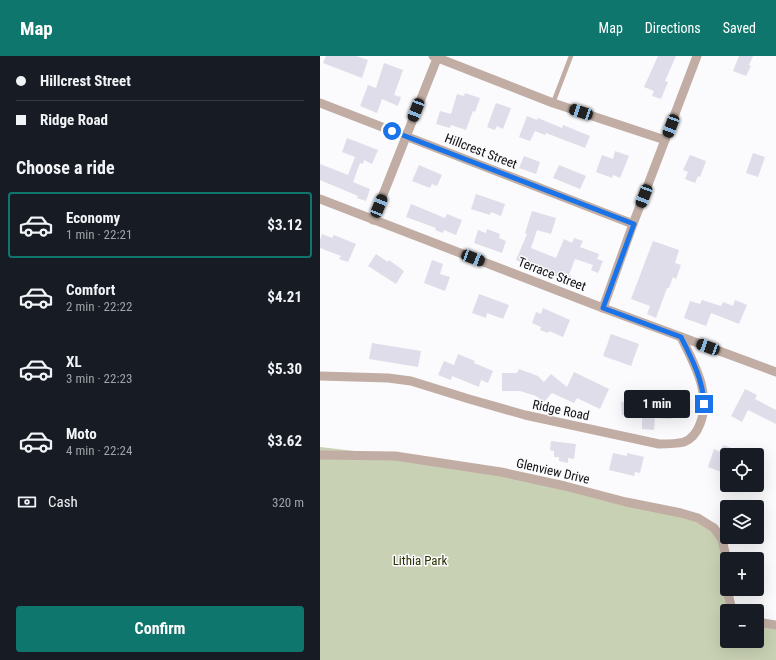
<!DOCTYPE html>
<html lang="en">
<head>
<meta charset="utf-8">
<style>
	:root { --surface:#171b24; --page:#20242c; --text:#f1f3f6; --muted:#9ea1a6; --line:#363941; --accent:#0f766e }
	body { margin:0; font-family:"Roboto Condensed",sans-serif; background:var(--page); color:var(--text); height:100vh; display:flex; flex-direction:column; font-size:15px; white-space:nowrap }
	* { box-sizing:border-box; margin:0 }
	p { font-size:13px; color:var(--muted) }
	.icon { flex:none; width:22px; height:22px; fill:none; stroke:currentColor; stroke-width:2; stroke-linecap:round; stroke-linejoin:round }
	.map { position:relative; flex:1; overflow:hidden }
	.sheet { display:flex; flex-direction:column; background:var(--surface); width:320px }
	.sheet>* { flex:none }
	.top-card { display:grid; align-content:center; height:88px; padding:0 16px; background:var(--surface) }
	.fabs { position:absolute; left:400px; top:392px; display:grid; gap:8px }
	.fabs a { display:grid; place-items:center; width:44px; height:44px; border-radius:4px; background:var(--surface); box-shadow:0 4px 16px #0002; font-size:20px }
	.end { position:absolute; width:18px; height:18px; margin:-9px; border:5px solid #1a73e8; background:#fff; box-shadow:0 0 0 2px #fff }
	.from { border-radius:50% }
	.bubble { position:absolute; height:28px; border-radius:4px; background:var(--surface); box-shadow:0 4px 16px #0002; font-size:13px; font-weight:700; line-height:28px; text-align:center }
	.car { position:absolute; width:12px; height:24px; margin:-12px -6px; border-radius:5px; box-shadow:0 0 3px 1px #0007; background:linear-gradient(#222 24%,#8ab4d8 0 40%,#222 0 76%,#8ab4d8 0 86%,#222 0) }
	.top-card b { display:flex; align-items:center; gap:14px; height:38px; font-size:15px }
	.top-card b+b { border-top:1px solid var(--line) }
	.top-card i { width:10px; height:10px; background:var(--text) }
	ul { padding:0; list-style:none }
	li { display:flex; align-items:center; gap:12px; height:66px; margin:0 8px 6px; padding:0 8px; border:2px solid transparent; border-radius:4px }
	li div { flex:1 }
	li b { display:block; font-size:15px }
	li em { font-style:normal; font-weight:700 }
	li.selected { border-color:var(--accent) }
	li>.icon { width:36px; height:36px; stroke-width:1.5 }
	h2 { padding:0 16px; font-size:18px; line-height:48px }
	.pay { display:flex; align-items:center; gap:10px; height:44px; padding:0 16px; font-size:15px }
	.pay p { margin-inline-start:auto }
	.button { display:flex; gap:8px; margin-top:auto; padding:8px 16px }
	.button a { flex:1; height:46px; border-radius:4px; background:var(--accent); color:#fff; font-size:16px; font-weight:700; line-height:46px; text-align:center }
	header { display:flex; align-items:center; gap:24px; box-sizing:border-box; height:56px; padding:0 20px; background:var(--accent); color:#fff }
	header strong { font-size:19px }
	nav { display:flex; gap:22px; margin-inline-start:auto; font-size:14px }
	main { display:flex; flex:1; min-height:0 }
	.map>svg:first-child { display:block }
	.green { fill:#c9d1b4 }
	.building { fill:#dfdde9 }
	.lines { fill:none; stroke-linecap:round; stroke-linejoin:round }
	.service { stroke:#c1ada3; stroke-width:4.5 }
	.minor { stroke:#c1ada3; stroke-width:9 }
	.route { stroke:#1a73e8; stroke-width:5 }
	.labels { text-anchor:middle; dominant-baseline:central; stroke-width:3; stroke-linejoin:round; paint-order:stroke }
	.street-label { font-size:13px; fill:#101014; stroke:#fbfbfd }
	.park-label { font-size:13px; fill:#2a3200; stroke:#fbfbfd }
</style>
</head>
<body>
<header>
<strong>Map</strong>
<nav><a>Map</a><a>Directions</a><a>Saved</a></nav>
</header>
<main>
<section class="sheet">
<div class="top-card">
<b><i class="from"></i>Hillcrest Street</b>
<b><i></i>Ridge Road</b>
</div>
<h2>Choose a ride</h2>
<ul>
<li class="selected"><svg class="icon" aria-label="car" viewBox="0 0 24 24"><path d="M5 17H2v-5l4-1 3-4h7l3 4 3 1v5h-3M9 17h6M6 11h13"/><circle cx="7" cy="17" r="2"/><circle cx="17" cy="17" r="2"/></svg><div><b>Economy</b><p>1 min · 22:21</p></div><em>$3.12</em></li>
<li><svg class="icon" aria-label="car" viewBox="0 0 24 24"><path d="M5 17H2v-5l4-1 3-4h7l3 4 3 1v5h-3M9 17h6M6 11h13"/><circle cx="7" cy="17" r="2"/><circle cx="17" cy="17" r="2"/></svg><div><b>Comfort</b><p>2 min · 22:22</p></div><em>$4.21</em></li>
<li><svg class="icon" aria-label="car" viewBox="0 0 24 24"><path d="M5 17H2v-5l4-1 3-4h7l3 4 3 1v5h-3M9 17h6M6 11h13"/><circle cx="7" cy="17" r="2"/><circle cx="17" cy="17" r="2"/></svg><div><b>XL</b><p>3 min · 22:23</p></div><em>$5.30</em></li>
<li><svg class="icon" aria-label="car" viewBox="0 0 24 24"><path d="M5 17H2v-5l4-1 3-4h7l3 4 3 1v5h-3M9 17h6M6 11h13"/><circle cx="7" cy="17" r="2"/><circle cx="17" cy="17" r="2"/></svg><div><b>Moto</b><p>4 min · 22:24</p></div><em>$3.62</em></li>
</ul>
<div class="pay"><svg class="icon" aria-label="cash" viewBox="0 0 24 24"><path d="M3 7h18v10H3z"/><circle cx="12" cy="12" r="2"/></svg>Cash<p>320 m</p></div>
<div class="button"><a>Confirm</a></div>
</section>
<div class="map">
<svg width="456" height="604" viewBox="0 0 456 604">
	<rect width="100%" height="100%" fill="#fbfbfd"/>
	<polygon class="green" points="0,391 103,403 378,462 402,483 415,555 407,555 407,585 437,585 437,566 456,569 456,604 0,604"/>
	<g class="building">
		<polygon points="6,0 36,0 48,4 42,22 3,7"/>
		<polygon points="338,0 356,0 345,25 348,26 341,43 332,40 334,35 324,31"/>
		<polygon points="419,0 433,0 429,9 431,10 426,20 413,15"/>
		<polygon points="64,7 83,14 74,39 81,41 78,50 62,43 57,57 40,50 48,29 56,32"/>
		<polygon points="145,37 160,42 155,56 153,55 146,74 131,69 130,72 116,68 120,55 131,58 137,38 144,40"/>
		<polygon points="176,47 191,52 183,73 177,70 175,74 167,71"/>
		<polygon points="207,60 217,64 218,62 242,72 243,69 270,80 265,92 226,77 225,79 215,75 210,85 199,81"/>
		<polygon points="27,82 58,94 52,108 44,104 43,108 40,107 33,126 50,133 46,145 37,142 38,140 0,124 0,108 28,119 35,101 22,96"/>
		<polygon points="295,95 309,100 300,122 293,119 292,122 276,116 282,99 293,103"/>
		<polygon points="433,97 445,101 438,121 426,117"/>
		<polygon points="370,99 386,105 380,121 378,120 375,127 365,123 368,116 363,114"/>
		<polygon points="204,100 220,106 216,118 199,112"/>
		<polygon points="99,109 122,119 117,130 112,128 110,132 92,125"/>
		<polygon points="239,109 266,120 260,133 233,122"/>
		<polygon points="156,138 185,148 181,160 171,156 170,159 151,153"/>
		<polygon points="91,148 125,162 127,158 142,164 136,179 124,174 123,177 115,174 116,172 86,161"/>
		<polygon points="212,155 236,162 231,178 217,174 211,192 236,202 244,183 252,187 254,182 263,185 260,191 279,198 277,203 283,205 278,217 271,214 273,209 255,203 249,219 251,220 248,227 237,223 238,221 196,204 207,178 205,177"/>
		<polygon points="167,173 180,178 179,182 186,185 182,197 154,187 158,174 166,177"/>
		<polygon points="2,178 12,182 14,179 36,188 28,206 19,203 21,200 0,192 0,184"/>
		<polygon points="333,185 359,194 355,207 361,209 356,223 353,221 349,232 347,232 336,262 327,258 330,250 311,243"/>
		<polygon points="56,198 68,206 69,204 84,215 76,228 48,210"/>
		<polygon points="112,204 123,208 120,218 130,221 125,235 104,227"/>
		<polygon points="159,238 189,249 183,263 167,257 166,262 152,257"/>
		<polygon points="382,244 401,250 403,246 413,250 415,244 427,249 419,268 391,257 386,270 364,262 370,245 380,248"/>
		<polygon points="223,252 250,264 243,281 229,275 228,277 220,274 221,271 212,267 216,256 221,258"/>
		<polygon points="291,278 319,288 311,310 283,300"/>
		<polygon points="52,287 101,295 98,311 49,303"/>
		<polygon points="138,298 155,305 154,307 173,315 168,327 161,324 159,331 132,320 131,324 118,319 124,305 134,309"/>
		<polygon points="199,313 218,320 224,326 231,318 247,331 254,316 289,333 280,353 257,342 254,347 232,337 224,346 216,340 200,335 182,335 182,317 197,317"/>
		<polygon points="425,333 437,339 435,343 456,354 456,368 428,354 422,366 411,360"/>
		<polygon points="321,341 342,342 342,345 352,345 351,363 335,362 334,374 322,373 322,362 315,362 316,359 302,359 301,346 320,345"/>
		<polygon points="231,385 256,388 254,403 248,402 248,407 239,405 239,401 234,401 234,395 230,394"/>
		<polygon points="403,389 427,398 427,399 407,399 407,418 388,411 394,393 401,396"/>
		<polygon points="293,397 307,400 307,397 324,401 320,417 315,416 314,420 289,414"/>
	</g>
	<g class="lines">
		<polyline class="service" points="233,47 251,0"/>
		<g class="minor">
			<polyline points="113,0 233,47 345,84"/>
			<polyline points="0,47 313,168"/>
			<polyline points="0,143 283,252 456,316"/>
			<polyline points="53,164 118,0"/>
			<polyline points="283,252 313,168 377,0"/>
			<path d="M0 320 68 322 91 325 149 343 205 359 339 388C347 388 356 388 364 386 372 383 377 376 380 368 392 338 374 308 361 281"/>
			<polyline points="0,399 75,400 181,416 245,430 306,446 361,457 378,462 394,472 402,483 406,501 407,531"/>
			<polyline points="407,533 411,550 415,555"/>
			<polyline points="437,566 456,569"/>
		</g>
	</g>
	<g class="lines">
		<path class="route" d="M72 75 314 168 283 252 361 281C372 303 383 324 384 348"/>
	</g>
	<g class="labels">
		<g class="street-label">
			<text transform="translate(161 95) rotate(21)">Hillcrest Street</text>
			<text transform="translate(232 218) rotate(21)">Terrace Street</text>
			<text transform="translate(241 354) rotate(12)">Ridge Road</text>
			<text transform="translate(233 415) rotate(13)">Glenview Drive</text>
		</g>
		<g class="park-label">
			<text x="100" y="504">Lithia Park</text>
		</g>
	</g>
</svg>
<div class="fabs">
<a><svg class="icon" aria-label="locate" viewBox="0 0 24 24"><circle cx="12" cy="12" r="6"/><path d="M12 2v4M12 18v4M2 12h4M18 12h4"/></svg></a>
<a><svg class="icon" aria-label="layers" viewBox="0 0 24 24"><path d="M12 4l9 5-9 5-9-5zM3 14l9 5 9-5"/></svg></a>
<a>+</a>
<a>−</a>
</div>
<i class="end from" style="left:72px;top:75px"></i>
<i class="end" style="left:384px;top:348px"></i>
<div class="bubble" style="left:304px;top:334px;width:66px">1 min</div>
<i class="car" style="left:96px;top:54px;rotate:201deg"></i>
<i class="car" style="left:261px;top:56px;rotate:288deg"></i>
<i class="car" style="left:351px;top:70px;rotate:201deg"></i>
<i class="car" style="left:324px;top:140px;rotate:201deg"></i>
<i class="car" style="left:59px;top:150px;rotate:22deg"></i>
<i class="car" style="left:153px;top:202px;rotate:111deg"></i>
<i class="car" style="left:388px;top:291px;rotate:290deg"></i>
</div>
</main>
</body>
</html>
